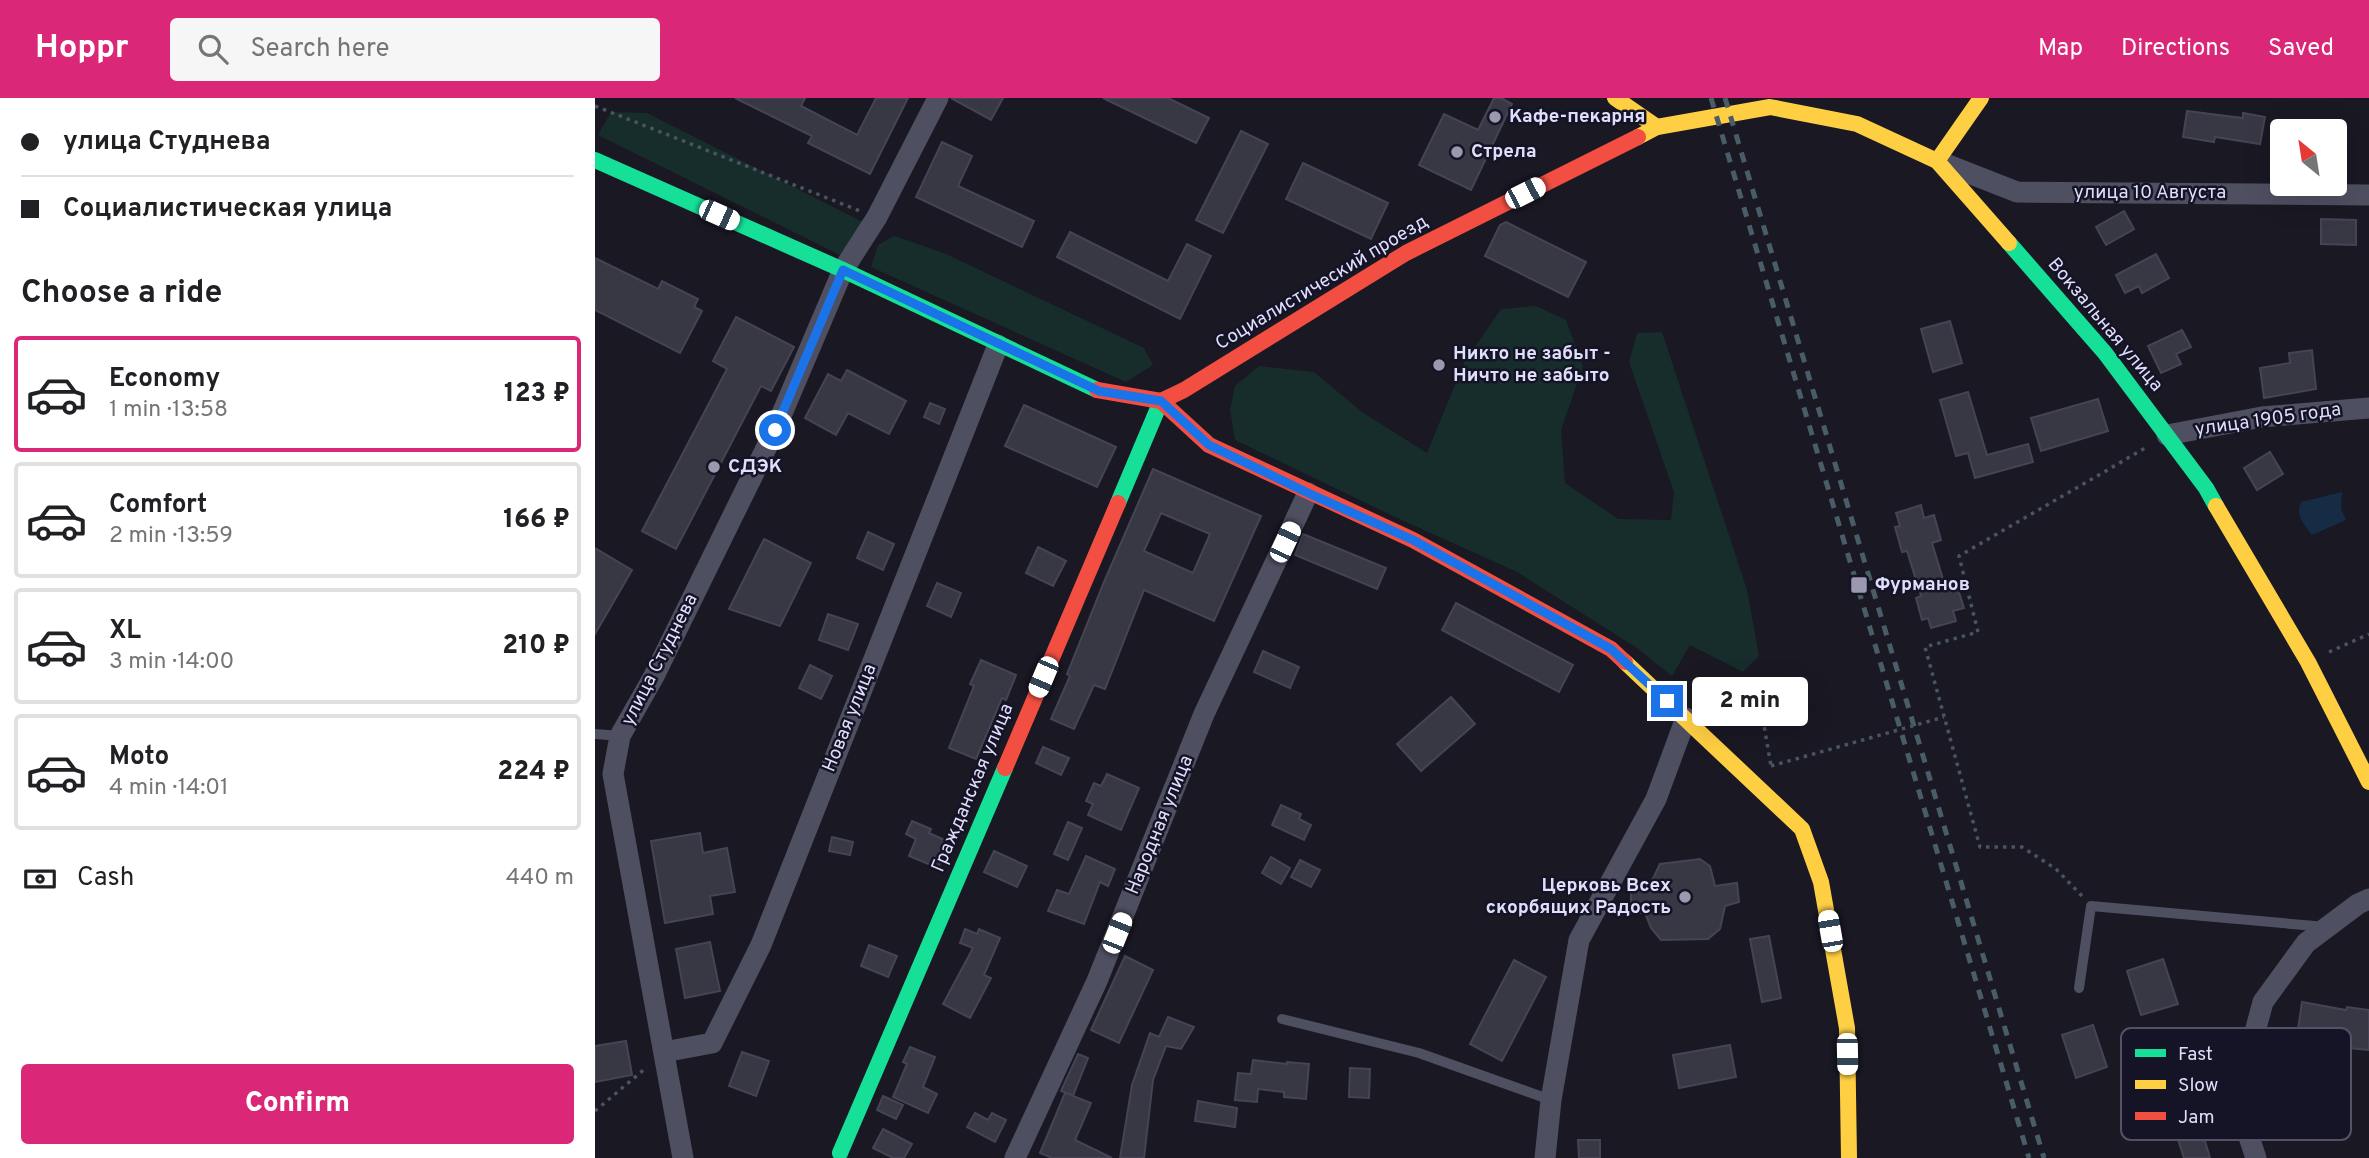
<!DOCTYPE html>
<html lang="en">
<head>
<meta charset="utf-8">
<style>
	:root { --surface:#fff; --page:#f6f6f6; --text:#202124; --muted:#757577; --line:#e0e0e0; --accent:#db2777 }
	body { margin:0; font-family:Overpass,sans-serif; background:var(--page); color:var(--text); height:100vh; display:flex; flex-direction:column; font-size:26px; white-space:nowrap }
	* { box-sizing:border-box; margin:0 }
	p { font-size:23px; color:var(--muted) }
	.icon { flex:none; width:38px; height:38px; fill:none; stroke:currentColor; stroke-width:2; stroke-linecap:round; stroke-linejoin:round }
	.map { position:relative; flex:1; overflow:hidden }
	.side { display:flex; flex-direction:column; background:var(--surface); width:595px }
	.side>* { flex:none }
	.banner { display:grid; align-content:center; height:154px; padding:0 21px; background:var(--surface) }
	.needle { width:46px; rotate:330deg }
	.fabs { position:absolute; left:1675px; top:21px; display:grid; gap:14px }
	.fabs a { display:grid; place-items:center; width:77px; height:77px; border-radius:7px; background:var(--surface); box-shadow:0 7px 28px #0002; font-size:35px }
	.end { position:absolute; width:32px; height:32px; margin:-16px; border:9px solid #1a73e8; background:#fff; box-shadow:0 0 0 4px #fff }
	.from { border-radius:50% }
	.bubble { position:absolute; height:49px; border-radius:7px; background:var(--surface); box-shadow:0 7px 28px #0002; font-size:23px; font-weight:800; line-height:49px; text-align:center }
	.car { position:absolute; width:21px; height:42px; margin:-21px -10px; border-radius:9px; box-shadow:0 0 5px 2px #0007; background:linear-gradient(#fff 24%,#345 0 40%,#fff 0 76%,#345 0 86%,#fff 0) }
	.banner b { display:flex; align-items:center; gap:24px; height:66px; font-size:26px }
	.banner b+b { border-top:2px solid var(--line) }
	.banner i { width:18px; height:18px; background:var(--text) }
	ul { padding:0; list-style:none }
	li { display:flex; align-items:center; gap:21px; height:116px; margin:0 14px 10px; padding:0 7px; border:4px solid var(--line); border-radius:7px }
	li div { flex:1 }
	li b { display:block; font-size:26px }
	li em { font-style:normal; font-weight:800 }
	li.active { border-color:var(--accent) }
	li>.icon { width:63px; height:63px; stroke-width:1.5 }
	h2 { padding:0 21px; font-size:32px; line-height:84px }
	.pay { display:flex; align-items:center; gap:18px; height:77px; padding:0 21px; font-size:26px }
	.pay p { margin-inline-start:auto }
	.primary-button { display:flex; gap:14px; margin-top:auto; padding:14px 21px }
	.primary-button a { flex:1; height:80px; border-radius:7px; background:var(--accent); color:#fff; font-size:28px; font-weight:800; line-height:80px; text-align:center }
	header { display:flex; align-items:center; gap:42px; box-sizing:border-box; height:98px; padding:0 35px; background:var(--accent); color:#fff }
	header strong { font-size:33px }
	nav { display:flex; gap:38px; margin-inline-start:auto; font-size:24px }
	.search { width:490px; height:63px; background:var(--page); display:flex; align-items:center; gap:18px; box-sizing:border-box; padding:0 24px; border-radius:7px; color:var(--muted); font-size:26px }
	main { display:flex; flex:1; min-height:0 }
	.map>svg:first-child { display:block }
	.green { fill:#172d2c }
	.water { fill:#162c45 }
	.building { fill:#383744; stroke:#454454; stroke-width:2; fill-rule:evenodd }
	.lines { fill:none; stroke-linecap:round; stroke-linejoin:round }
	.path { stroke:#48545e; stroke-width:3.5; stroke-dasharray:3.5 5; stroke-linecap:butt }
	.lane { stroke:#4f4f62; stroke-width:10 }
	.street { stroke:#4f4f62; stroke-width:21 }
	.fast { stroke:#16e098; stroke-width:16 }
	.slow { stroke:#ffcf43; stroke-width:16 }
	.jam { stroke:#f24e42; stroke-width:16 }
	.rail { stroke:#495d69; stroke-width:5; stroke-dasharray:10 9; stroke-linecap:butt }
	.path-bridge { stroke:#48545e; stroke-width:3.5; stroke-dasharray:3.5 5; stroke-linecap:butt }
	.route { stroke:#1a73e8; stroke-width:9 }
	.poi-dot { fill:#9a99af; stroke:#151427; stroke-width:2.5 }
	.labels { text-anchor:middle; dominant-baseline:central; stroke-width:5; stroke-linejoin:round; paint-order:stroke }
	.poi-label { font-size:19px; font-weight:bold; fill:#dfdefb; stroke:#151427; text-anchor:start }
	.street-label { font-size:19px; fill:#dfdefb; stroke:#151427 }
	.key { fill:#151427; stroke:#525167; stroke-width:2 }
	.key-label { font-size:19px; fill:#dfdefb }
</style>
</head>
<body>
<header>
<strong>Hoppr</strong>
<div class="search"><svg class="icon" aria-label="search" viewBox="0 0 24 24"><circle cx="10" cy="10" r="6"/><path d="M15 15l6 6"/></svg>Search here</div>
<nav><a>Map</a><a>Directions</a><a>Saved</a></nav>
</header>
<main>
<section class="side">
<div class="banner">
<b><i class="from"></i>улица Студнева</b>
<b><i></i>Социалистическая улица</b>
</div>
<h2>Choose a ride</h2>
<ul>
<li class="active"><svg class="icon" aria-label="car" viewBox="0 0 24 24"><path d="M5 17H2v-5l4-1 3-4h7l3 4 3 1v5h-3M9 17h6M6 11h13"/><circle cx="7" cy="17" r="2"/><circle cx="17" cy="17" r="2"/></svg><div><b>Economy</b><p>1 min · 13:58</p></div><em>123 ₽</em></li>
<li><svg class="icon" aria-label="car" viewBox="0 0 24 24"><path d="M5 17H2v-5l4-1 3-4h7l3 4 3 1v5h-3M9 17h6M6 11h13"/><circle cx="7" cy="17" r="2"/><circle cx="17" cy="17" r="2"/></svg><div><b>Comfort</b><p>2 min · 13:59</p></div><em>166 ₽</em></li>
<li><svg class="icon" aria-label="car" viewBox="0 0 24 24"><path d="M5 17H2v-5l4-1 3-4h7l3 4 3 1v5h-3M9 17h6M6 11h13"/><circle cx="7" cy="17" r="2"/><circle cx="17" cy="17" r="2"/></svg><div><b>XL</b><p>3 min · 14:00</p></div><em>210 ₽</em></li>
<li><svg class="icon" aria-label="car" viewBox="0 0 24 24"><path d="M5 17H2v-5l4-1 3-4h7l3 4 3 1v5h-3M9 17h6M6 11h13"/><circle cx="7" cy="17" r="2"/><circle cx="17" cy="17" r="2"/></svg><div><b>Moto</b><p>4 min · 14:01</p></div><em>224 ₽</em></li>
</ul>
<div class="pay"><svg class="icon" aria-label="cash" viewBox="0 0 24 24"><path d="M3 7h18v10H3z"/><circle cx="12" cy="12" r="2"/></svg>Cash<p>440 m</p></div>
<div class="primary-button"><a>Confirm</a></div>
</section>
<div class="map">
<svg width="1774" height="1060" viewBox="0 0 1774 1060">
	<rect width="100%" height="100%" fill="#191823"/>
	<g class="green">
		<polygon points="16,14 52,15 272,126 251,160 3,37"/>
		<polygon points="299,138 349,155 549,250 558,267 531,284 276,169 283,147"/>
		<polygon points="941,208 971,222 988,268 966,332 970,385 1023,421 1076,422 1079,394 1034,264 1042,235 1067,234 1152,492 1164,558 1148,574 1095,547 1077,578 1042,550 922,474 798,418 640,342 635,312 640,288 664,268 719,274 767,314 832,355 869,265 906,211"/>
	</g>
	<path class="water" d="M1747 394 1746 411 1751 422 1717 437C1709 426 1700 418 1706 404Z"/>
	<g class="building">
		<polygon points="140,0 210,0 206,8 262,37 281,0 313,0 275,76 213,45 217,38"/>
		<polygon points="356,0 408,0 396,22"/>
		<polygon points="508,0 573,0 614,20 601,45"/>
		<polygon points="899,0 906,0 917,6 876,92 824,67 849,16 883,32"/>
		<polygon points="1592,13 1648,20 1648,15 1670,19 1665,46 1620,39 1619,44 1588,39"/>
		<polygon points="646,33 673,46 628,135 601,122"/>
		<polygon points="347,44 377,58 363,88 439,123 427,149 321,99"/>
		<polygon points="708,65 793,105 776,141 691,101"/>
		<polygon points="1529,113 1539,131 1511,147 1501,129"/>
		<polygon points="1726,121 1761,122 1761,147 1726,146"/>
		<polygon points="911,124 991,164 973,199 890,158 905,127"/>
		<polygon points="475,134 573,183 592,146 616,158 585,221 462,159"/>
		<polygon points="1561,156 1574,180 1547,195 1544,188 1530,195 1521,177"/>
		<polygon points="0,160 63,191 67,183 103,201 99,209 107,213 85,255 0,212"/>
		<polygon points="141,219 199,249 176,293 166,288 81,451 47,433 132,271 118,263"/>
		<polygon points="1355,223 1367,265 1338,274 1326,231"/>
		<polygon points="1587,232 1596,249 1581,256 1586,266 1566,275 1553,248"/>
		<polygon points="1717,252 1721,291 1669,300 1665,270 1695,265 1694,255"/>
		<polygon points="252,272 311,303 294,336 253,315 241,337 210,320 233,276 246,283"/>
		<polygon points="1373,294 1392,357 1433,346 1438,364 1380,380 1373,355 1361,358 1345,302"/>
		<polygon points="1503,301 1513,333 1446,353 1436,320"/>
		<polygon points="335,305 350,311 344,326 329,319"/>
		<polygon points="429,307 521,349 502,389 410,348"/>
		<polygon points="1675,354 1688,376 1662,392 1649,370"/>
		<path d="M558 371 666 418 619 523 549 492 510 591 499 587 479 631 456 621 475 578 472 576 509 484ZM566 415 615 436 598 475 549 453Z"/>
		<polygon points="1326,407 1329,420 1339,417 1346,442 1337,445 1351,491 1362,488 1369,510 1358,513 1361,523 1336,530 1333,520 1327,522 1321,500 1326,498 1312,453 1307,454 1300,429 1305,428 1301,415"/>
		<polygon points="273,434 299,446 288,472 262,460"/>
		<polygon points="708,436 791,470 782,491 700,457"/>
		<polygon points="169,441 216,465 185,528 134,511"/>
		<polygon points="443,449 471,463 458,488 431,475"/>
		<polygon points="0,450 37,472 0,536"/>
		<polygon points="342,485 366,495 356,519 332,508"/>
		<polygon points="861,505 978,567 964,594 847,532"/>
		<polygon points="233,516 263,526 253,552 224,542"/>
		<polygon points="668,553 704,569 695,590 659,574"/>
		<polygon points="386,562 421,577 411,602 407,600 381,661 354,650 379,588 375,586"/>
		<polygon points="215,567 237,578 226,601 204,590"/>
		<polygon points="856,599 880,626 826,673 802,646"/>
		<polygon points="448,649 474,660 466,677 441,665"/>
		<polygon points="512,676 544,690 526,732 493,717 498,706 491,703 499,685 506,688"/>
		<polygon points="686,707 706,716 704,721 716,727 709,742 677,727"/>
		<polygon points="317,723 336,731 334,735 354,744 343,770 314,758 321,741 311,736"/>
		<polygon points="473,724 487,730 473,762 459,756"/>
		<polygon points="105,735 108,755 132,750 140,794 115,798 118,816 70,825 56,743"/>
		<polygon points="237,739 258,744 255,757 234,753"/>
		<polygon points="399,753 432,768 422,789 389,774"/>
		<polygon points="491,758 520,771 513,788 505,784 489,826 453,813 462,792 474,796"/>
		<polygon points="676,759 695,770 686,786 667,775"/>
		<polygon points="1105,761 1115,768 1120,788 1142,785 1144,804 1130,808 1125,831 1113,841 1066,842 1056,830 1050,815 1036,815 1036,794 1053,791 1065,766"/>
		<polygon points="705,762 725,772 716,789 696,779"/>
		<polygon points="370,831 382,836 384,831 405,840 389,877 396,880 375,920 348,906 378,850 365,845"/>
		<polygon points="1174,838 1186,900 1167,904 1155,841"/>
		<polygon points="115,844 125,893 90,900 81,851"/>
		<polygon points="274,847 302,858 293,879 266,868"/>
		<polygon points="530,858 558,872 524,945 496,932"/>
		<polygon points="1568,861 1583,906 1546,917 1532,873"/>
		<polygon points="919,862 951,879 907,963 875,946"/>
		<polygon points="1707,904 1751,912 1752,909 1774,912 1774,952 1734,948 1734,950 1701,945"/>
		<polygon points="573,919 599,929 586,951 571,948 558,982 549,1060 525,1060 537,987 555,935 564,939"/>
		<polygon points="1498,927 1512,969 1481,980 1467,937"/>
		<polygon points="31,943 37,977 0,984 0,948"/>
		<polygon points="1135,947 1141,979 1084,990 1078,957"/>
		<polygon points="315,949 340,959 328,989 342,996 333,1015 298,999 312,966 308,964"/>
		<polygon points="147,954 174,963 161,998 134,988"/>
		<polygon points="483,956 493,960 478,998 496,1005 480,1042 517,1060 457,1060 445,1055 470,995 477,997 466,993"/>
		<polygon points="658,962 692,966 692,964 714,966 711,1001 689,999 689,994 663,991 662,1004 640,1002 643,975 656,976"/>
		<polygon points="755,970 775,971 774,1000 754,999"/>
		<polygon points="288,998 308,1007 301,1021 282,1012"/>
		<polygon points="603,1003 642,1010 640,1029 600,1023"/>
		<polygon points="380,1015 393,1022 397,1015 411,1022 400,1044 372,1029"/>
		<polygon points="1603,1019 1615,1060 1589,1060 1578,1026"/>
		<polygon points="288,1031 317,1046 309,1060 298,1060 278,1050"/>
		<polygon points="983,1042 1005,1042 1005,1060 984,1060"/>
	</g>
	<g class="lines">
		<g class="path">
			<polyline points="0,8 265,113"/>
			<polyline points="1734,554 1774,536"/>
			<polyline points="1121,618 1167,616 1176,668"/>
			<polyline points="1487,798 1461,771 1427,749 1385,749 1330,549 1383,534 1364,458 1552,349"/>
			<polyline points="0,1013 52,969"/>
		</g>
		<g class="lane">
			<polyline points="0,636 25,638"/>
			<polyline points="1484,890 1496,808 1731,829"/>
			<polyline points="687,921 824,955 956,1002"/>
		</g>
		<g class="street">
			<polyline points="1348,65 1422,94 1774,97"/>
			<polyline points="1572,337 1667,319 1774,310"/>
			<polyline points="69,954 117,945 166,847 403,247"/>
			<polyline points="88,1060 18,676 25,638 59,578 180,332 248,172 282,119 343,0"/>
			<polyline points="420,1060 502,883 609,616 713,395"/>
			<polyline points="950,1060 956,1002 984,842 1061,701 1091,620"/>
			<polyline points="1661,1060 1653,1036 1654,956 1668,904 1711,845 1763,806 1774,801"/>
		</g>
		<g class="fast">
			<polyline points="0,62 248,172 502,292"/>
			<polyline points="1414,145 1510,255 1611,390 1621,408"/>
			<polyline points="523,405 566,303"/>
			<polyline points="245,1055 410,670"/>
		</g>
		<g class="slow">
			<polyline points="1020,0 1062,29"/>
			<polyline points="1043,39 1062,29 1175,9 1262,26 1342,63 1414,145"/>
			<polyline points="1342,63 1386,0"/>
			<polyline points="1621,408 1713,564 1774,684"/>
			<polyline points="1030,564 1207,731 1226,784 1252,930 1254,1060"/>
		</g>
		<g class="jam">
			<polyline points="502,292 566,303 614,347 818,442 1016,551 1030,564"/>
			<polyline points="566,303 589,292 811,155 1043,39"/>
			<polyline points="410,670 523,405"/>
		</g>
		<g class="rail">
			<polyline points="1116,0 1434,1060"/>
			<polyline points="1130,0 1449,1060"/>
		</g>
		<polyline class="path-bridge" points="1176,668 1349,619"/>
	</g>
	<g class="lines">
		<polyline class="route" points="180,332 248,172 504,293 566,303 614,347 713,395 818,442 1016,551 1072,603"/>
	</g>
	<g class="poi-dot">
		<circle cx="900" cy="19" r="7"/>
		<circle cx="862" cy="54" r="7"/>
		<circle cx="844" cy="267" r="7"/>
		<circle cx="119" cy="369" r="7"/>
		<rect x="1255" y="478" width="18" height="18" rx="3.5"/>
		<circle cx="1090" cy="799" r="7"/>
	</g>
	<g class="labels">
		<g class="poi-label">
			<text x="914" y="19">Кафе-пекарня</text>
			<text x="876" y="54">Стрела</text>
			<text x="858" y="256">Никто не забыт -<tspan x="858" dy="22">Ничто не забыто</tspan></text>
			<text x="133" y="369">СДЭК</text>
			<text x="1280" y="487">Фурманов</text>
			<text x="1076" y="788" text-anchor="end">Церковь Всех<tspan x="1076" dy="22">скорбящих Радость</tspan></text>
		</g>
		<g class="street-label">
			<text x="1555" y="95">улица 10 Августа</text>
			<text transform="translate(727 185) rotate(-31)">Социалистический проезд</text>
			<text transform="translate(1510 227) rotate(50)">Вокзальная улица</text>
			<text transform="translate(1673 322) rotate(-8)">улица 1905 года</text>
			<text transform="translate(65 562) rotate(-63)">улица Студнева</text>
			<text transform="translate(255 620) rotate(-68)">Новая улица</text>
			<text transform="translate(378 690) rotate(-67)">Гражданская улица</text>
			<text transform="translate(565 727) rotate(-68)">Народная улица</text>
		</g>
	</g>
	<rect x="1526" y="930" width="230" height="112" rx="10" class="key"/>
	<rect x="1540" y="951" width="31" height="8" fill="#16e098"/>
	<rect x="1540" y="982" width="31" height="9" fill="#ffcf43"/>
	<rect x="1540" y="1014" width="31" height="8" fill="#f24e42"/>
	<g class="key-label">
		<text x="1583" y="962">Fast</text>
		<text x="1583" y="993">Slow</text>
		<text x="1583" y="1025">Jam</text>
	</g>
</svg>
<div class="fabs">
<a><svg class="needle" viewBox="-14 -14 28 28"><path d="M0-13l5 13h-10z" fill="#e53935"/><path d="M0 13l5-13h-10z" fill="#757577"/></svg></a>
</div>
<i class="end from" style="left:180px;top:332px"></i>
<i class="end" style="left:1072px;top:603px"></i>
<div class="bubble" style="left:1097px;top:579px;width:116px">2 min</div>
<i class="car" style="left:930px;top:95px;rotate:63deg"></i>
<i class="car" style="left:124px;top:117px;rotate:114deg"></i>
<i class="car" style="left:690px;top:444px;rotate:25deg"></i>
<i class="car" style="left:448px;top:579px;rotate:203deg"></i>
<i class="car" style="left:1235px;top:833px;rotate:350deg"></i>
<i class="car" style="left:522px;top:835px;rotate:22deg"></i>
<i class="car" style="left:1252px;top:956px;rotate:179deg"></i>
</div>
</main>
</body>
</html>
